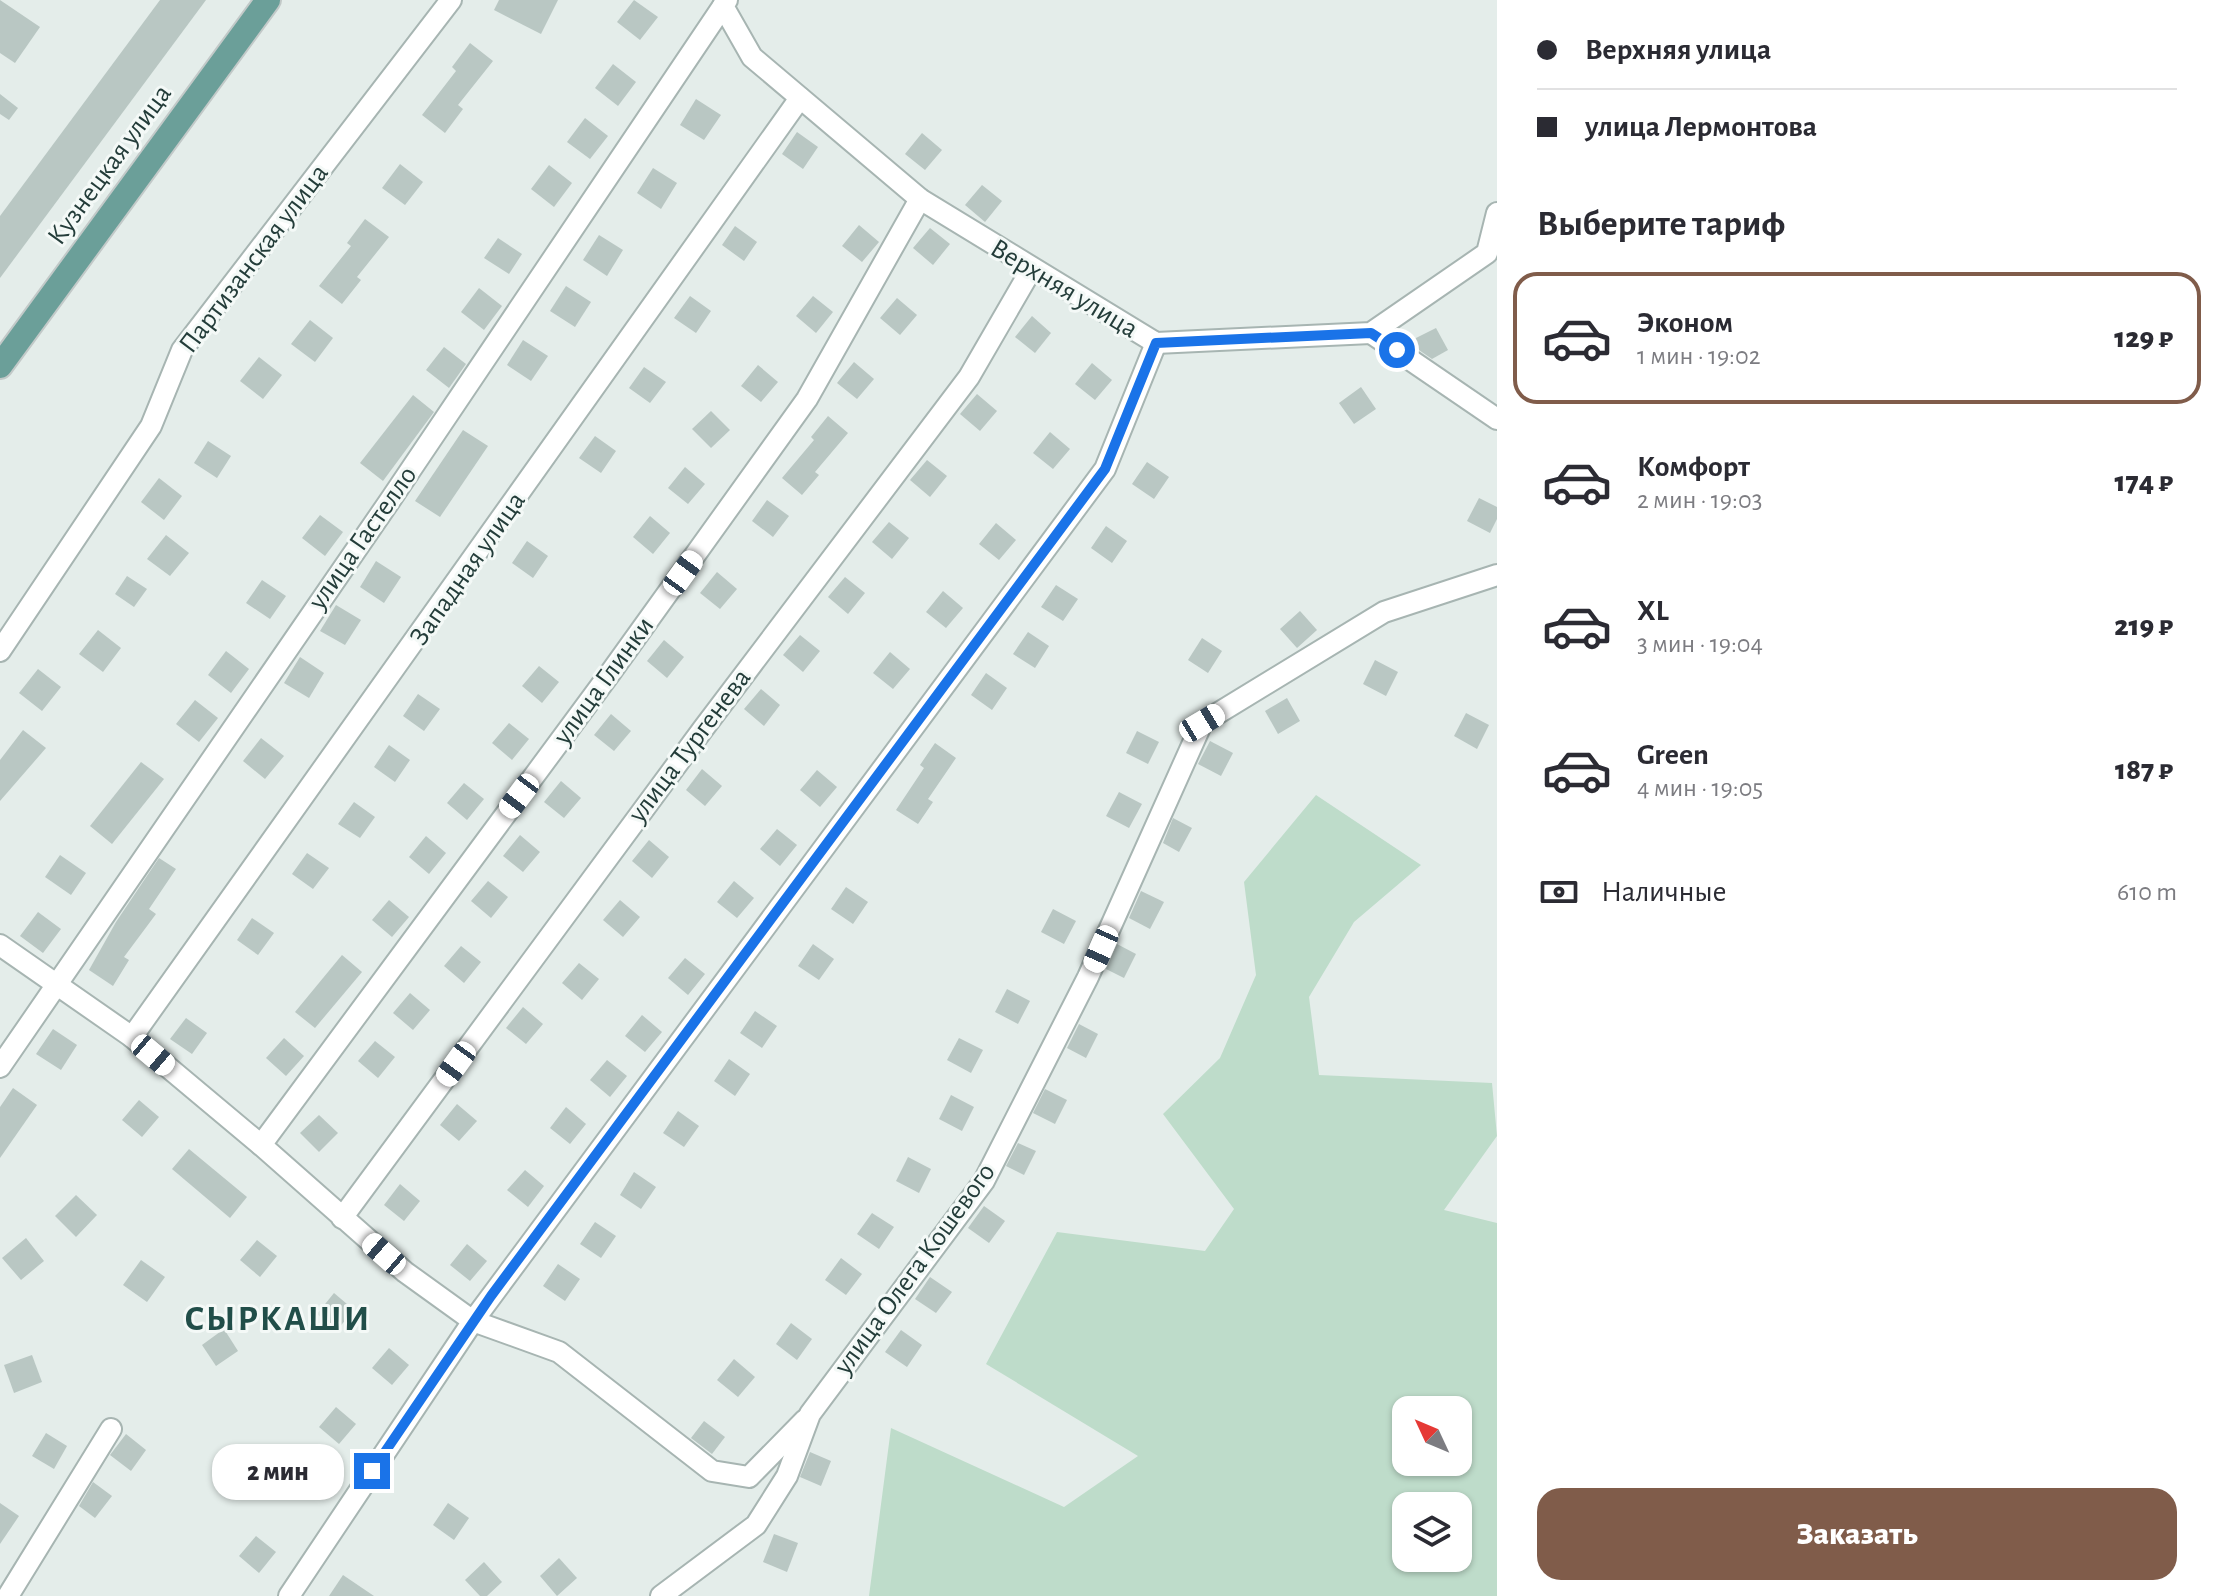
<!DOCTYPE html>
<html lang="ru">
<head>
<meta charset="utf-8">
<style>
	:root { --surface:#fff; --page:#f2f2f3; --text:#2b2b33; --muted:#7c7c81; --line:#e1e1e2; --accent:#805c4a }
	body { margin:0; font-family:"Alegreya Sans",sans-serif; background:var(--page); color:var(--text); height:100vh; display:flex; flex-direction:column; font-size:30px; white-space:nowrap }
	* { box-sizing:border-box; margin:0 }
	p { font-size:26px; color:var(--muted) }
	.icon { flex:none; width:44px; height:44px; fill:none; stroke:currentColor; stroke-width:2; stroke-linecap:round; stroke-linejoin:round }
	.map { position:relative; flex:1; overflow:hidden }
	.side { display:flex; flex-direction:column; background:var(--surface); width:720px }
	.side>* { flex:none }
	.guide { display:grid; align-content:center; height:176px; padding:0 40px; background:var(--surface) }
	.needle { width:52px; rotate:314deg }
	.controls { position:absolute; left:1392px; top:1396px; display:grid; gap:16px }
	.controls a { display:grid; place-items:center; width:80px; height:80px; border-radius:16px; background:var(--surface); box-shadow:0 2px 6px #0004; font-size:40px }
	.end { position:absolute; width:36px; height:36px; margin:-18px; border:10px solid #1a73e8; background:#fff; box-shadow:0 0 0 4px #fff }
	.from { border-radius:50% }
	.bubble { position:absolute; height:56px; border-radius:24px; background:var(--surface); box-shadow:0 2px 6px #0004; font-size:26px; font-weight:800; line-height:56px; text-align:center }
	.car { position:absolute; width:24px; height:48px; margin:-24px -12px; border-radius:10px; box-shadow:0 0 6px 2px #0007; background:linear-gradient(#fff 24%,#345 0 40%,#fff 0 76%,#345 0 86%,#fff 0) }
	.guide b { display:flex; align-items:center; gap:28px; height:76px; font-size:30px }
	.guide b+b { border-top:2px solid var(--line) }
	.guide i { width:20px; height:20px; background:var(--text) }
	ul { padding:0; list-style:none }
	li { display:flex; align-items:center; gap:24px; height:132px; margin:0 16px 12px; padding:0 24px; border:4px solid transparent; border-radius:24px }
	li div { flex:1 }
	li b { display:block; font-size:30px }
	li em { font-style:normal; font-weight:800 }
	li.active { border-color:var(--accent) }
	li>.icon { width:72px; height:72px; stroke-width:1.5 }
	h2 { padding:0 40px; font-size:36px; line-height:96px }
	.pay { display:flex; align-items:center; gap:20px; height:88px; padding:0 40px; font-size:30px }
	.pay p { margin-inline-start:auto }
	.action { display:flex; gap:16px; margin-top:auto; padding:16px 40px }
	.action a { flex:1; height:92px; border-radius:24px; background:var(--accent); color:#fff; font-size:32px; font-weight:800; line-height:92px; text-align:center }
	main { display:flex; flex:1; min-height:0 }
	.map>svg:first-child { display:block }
	.green { fill:#bedcca; fill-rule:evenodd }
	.building { fill:#b9c7c3 }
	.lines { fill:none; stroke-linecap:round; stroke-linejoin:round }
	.minor-casing { stroke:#a7b5b2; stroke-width:24 }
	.major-casing { stroke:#c2c9c8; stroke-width:28 }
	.minor { stroke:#fff; stroke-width:20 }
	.major { stroke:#6b9f99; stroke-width:24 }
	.route { stroke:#1a73e8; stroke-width:10 }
	.labels { text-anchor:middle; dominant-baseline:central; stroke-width:6; stroke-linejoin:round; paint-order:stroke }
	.street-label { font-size:28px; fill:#243d3a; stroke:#f4f9f7 }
	.district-label { font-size:36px; font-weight:bold; letter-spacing:2px; fill:#214e49; stroke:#f4f9f7 }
</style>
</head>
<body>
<main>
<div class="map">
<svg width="1497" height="1596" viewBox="0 0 1497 1596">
	<rect width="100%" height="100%" fill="#e4edea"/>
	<path class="green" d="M1316 795 1421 865 1354 922 1309 997 1319 1075 1492 1083 1497 1136 1444 1210 1497 1223V1596H869L891 1428 1064 1507 1138 1456 986 1364 1057 1232 1205 1251 1234 1209 1163 1114 1220 1058 1256 975 1244 882ZM1406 1410H1458V1462H1406ZM1406 1506H1458V1558H1406Z"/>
	<g class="building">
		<polygon points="0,0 40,27 15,63 0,53"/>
		<polygon points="160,0 206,0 0,278 0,216"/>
		<polygon points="499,0 558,0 541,34 494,10"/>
		<polygon points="634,0 658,17 640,40 617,22"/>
		<polygon points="470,43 493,61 458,105 463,109 445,133 422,115 456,71 452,67"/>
		<polygon points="613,64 636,82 618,106 595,88"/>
		<polygon points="0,94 18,108 9,120 0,114"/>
		<polygon points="696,99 721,115 704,140 680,125"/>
		<polygon points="585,118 608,136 590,159 567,142"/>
		<polygon points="797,132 818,147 803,169 782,154"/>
		<polygon points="922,133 942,150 925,170 905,154"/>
		<polygon points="400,164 423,182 405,205 382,188"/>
		<polygon points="549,165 572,183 554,207 531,189"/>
		<polygon points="653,168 677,183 661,209 637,193"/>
		<polygon points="982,185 1002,201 985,222 965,205"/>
		<polygon points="365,219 389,237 357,277 361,280 342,304 319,286 351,246 347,243"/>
		<polygon points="859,225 879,242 862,262 842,246"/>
		<polygon points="735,226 757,242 744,261 722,245"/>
		<polygon points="930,228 950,244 933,265 913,248"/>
		<polygon points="599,235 623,250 607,276 583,260"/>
		<polygon points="498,238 522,254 509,274 484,258"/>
		<polygon points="566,286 591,302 575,327 550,311"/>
		<polygon points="479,288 502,306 484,330 461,312"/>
		<polygon points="690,296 711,311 696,333 674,318"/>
		<polygon points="813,296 833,312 816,333 796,316"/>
		<polygon points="897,298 917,315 900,335 880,318"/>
		<polygon points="1032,316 1051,333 1035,353 1015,337"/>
		<polygon points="310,320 333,338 315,362 291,344"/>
		<polygon points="1436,328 1448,350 1432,359 1416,348 1412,340"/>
		<polygon points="523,340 548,356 531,381 507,365"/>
		<polygon points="444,347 466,364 449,388 426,370"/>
		<polygon points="259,357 282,375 263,399 240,381"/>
		<polygon points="854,362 874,379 857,399 837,383"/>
		<polygon points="1092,363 1112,380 1095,400 1075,384"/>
		<polygon points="758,365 778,382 761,402 741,386"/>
		<polygon points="644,367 666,382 650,403 629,388"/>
		<polygon points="1361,387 1376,409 1354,424 1339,403"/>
		<polygon points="977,394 997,411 980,431 960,414"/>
		<polygon points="413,395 434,412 383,481 360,463"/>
		<polygon points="711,411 730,430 711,448 692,429"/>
		<polygon points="828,416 848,433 815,472 819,475 802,495 782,478 814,440 811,437"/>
		<polygon points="463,430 488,446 440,517 415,501"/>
		<polygon points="1050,432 1070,449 1053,469 1033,453"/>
		<polygon points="595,436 616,451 601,473 579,458"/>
		<polygon points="208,441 231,456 217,478 194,463"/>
		<polygon points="927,460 947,476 930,497 910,480"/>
		<polygon points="1147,462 1169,477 1154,499 1132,484"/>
		<polygon points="685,467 705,484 688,504 668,488"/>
		<polygon points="159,478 182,496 164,520 141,502"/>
		<polygon points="1479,498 1497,507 1497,519 1490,533 1467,521"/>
		<polygon points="767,500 789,516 773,537 752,521"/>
		<polygon points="320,515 343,532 325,556 302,538"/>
		<polygon points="650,516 670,533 653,554 633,537"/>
		<polygon points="889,522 909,538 892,559 872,542"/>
		<polygon points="996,523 1016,540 999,560 979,544"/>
		<polygon points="1106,526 1127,541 1112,563 1091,548"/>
		<polygon points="166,535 189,553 170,576 147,559"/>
		<polygon points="527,541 548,556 533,578 512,563"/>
		<polygon points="376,561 401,577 384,603 360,587"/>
		<polygon points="717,572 737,589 720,609 700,593"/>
		<polygon points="127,576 147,589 134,607 115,594"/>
		<polygon points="845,577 865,593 848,614 828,597"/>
		<polygon points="262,580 286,596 270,619 246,603"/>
		<polygon points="1056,585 1078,599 1063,621 1041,607"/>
		<polygon points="943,591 963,608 946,628 926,612"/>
		<polygon points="336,605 361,620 345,645 320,631"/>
		<polygon points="1300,611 1317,630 1297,648 1280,629"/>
		<polygon points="98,630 121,648 103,672 79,654"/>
		<polygon points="1028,632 1049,646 1035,668 1013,654"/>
		<polygon points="800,635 820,651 803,672 783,655"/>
		<polygon points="1202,638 1222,651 1208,673 1188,660"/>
		<polygon points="664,640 684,657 667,678 647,661"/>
		<polygon points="226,651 249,669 231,693 208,675"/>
		<polygon points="890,652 910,669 893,689 873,673"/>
		<polygon points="300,657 324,673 309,698 284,683"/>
		<polygon points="1375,660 1398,672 1386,696 1363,684"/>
		<polygon points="539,666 559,682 542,703 522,686"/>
		<polygon points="38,669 61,687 42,711 19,693"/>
		<polygon points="986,673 1007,688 992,710 971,695"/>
		<polygon points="761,689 780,705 764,726 744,709"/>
		<polygon points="418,694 440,709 424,731 403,716"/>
		<polygon points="1287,698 1300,721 1278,734 1265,711"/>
		<polygon points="195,700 218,718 199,742 176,724"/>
		<polygon points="1466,713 1489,725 1477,749 1454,736"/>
		<polygon points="611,714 631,731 614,751 594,735"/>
		<polygon points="509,723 529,739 512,760 492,743"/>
		<polygon points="23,730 46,748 0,801 0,760"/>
		<polygon points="1137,731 1159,742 1148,764 1126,753"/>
		<polygon points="261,738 284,756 265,779 243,761"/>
		<polygon points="1210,741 1233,753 1221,776 1198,764"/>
		<polygon points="935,743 956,758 928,799 933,802 918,824 896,810 924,768 920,765"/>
		<polygon points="389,745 410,760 395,782 374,767"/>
		<polygon points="141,762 164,779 112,844 90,826"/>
		<polygon points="702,769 722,786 705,806 686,790"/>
		<polygon points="817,770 837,787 820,807 800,790"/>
		<polygon points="561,781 581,798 564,818 544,802"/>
		<polygon points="464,783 484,799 467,820 447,803"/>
		<polygon points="1119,792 1142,804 1129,828 1106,816"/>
		<polygon points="354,802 375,817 360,838 338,824"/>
		<polygon points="1173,818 1192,828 1179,852 1163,843"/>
		<polygon points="777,829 797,845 780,866 760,849"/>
		<polygon points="520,835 540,852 523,872 503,856"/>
		<polygon points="426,836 446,853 429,874 409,857"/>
		<polygon points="649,840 669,857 652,878 632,861"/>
		<polygon points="307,853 329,868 313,889 292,874"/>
		<polygon points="60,855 86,873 71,895 45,877"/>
		<polygon points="159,858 176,869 149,909 156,914 124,957 129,960 113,986 89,970 116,922"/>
		<polygon points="488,881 508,897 491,918 471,901"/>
		<polygon points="734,881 754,898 737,918 717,902"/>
		<polygon points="846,887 868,902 853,924 831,909"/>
		<polygon points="1141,891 1164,902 1150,929 1129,918"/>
		<polygon points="389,900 409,917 392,937 372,920"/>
		<polygon points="620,900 640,917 623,937 603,920"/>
		<polygon points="1053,909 1076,921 1064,944 1041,932"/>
		<polygon points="38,912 61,929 43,953 20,936"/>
		<polygon points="252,918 274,933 258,955 237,940"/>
		<polygon points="813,944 834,959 819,980 798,966"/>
		<polygon points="1117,944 1136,954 1124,978 1106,969"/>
		<polygon points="461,946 481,962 464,983 444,966"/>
		<polygon points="342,955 362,972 315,1028 295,1012"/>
		<polygon points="685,958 705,974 688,995 668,978"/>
		<polygon points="579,963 599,979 582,1000 562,983"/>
		<polygon points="1007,989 1030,1001 1018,1024 995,1012"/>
		<polygon points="410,993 430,1010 413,1030 393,1013"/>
		<polygon points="523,1007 543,1024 526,1044 506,1028"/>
		<polygon points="755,1011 777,1026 762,1048 740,1033"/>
		<polygon points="642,1015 662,1032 645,1052 625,1036"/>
		<polygon points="186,1018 207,1033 192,1054 170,1039"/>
		<polygon points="1079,1024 1098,1034 1086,1058 1067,1048"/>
		<polygon points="53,1029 77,1045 61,1070 36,1054"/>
		<polygon points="284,1038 304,1056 286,1076 266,1058"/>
		<polygon points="959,1038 983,1050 971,1073 947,1060"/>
		<polygon points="375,1041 395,1057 378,1078 358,1061"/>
		<polygon points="729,1059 750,1074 735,1096 714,1081"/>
		<polygon points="607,1060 627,1076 610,1097 590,1080"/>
		<polygon points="13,1088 37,1105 0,1158 0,1107"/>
		<polygon points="1045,1089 1067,1100 1055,1124 1033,1113"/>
		<polygon points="951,1095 974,1107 962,1131 939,1119"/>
		<polygon points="139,1100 159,1117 142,1137 122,1120"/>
		<polygon points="457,1104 477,1121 459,1141 440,1125"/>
		<polygon points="566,1107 586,1124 570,1144 550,1128"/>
		<polygon points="678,1111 699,1126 684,1147 663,1133"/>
		<polygon points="319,1115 338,1133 319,1152 300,1133"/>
		<polygon points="1018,1143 1036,1151 1024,1175 1006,1166"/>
		<polygon points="189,1149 247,1197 230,1218 172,1169"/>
		<polygon points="908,1157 931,1169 919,1193 896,1181"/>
		<polygon points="525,1170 544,1186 528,1207 507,1190"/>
		<polygon points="634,1172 656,1187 641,1209 620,1195"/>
		<polygon points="400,1184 420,1201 404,1221 384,1205"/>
		<polygon points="76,1195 97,1215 76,1237 55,1216"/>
		<polygon points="984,1206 1005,1221 989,1243 968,1228"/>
		<polygon points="872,1213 894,1227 879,1249 857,1234"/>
		<polygon points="595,1222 616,1236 601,1258 580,1244"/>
		<polygon points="26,1238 44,1261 21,1280 2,1258"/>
		<polygon points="257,1240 277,1256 260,1277 240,1260"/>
		<polygon points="467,1244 487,1261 470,1281 450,1265"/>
		<polygon points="841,1258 862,1274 846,1295 825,1280"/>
		<polygon points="141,1260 165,1277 147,1302 123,1285"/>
		<polygon points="558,1264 580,1279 565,1301 543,1286"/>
		<polygon points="930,1277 952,1292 936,1313 915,1299"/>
		<polygon points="334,1293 354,1310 337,1330 317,1314"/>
		<polygon points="791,1323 812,1339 797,1360 776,1344"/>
		<polygon points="224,1329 238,1351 216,1366 202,1345"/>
		<polygon points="901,1330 922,1345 907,1367 885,1352"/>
		<polygon points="389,1348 409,1365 392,1385 372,1368"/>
		<polygon points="32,1355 42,1382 14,1393 4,1365"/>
		<polygon points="734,1359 755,1377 738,1397 717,1380"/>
		<polygon points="336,1407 356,1424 339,1444 319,1427"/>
		<polygon points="704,1421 725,1437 712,1454 691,1438"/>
		<polygon points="46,1433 67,1446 54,1469 32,1456"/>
		<polygon points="126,1434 146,1450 131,1471 110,1455"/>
		<polygon points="810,1452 831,1461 821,1486 800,1477"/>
		<polygon points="302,1465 324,1479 310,1500 288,1486"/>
		<polygon points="93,1482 112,1496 95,1518 79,1506"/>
		<polygon points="0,1503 19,1516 0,1544"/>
		<polygon points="448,1503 469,1518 454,1540 433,1525"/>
		<polygon points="774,1534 798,1543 787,1572 763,1562"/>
		<polygon points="256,1536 276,1552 259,1573 239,1556"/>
		<polygon points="559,1558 577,1578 557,1596 540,1576"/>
		<polygon points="484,1562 502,1582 487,1596 480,1596 465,1580"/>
		<polygon points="343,1575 374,1596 329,1596"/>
	</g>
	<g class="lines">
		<defs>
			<g id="minor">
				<polyline points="727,0 723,6 752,57 920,199 1156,343 1371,333 1487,253 1497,213"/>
				<polyline points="1371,333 1497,419"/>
				<polyline points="0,651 151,426 182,350 451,0"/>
				<polyline points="0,945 132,1037 261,1145 405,1272 473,1321 559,1352 712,1471 749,1477 805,1420"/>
				<polyline points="132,1037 800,98"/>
				<polyline points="0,1067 391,499 723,6"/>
				<polyline points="261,1145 611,672 807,399 920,199"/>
				<polyline points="342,1218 703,729 969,377 1031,270"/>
				<polyline points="8,1596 111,1429"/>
				<polyline points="289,1596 473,1321 1105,469 1156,343"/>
				<polyline points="661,1596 756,1525 787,1476 810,1414 984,1181 1088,977 1202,723 1384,612 1497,575"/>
			</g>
			<polyline id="major" points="0,366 268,0"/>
		</defs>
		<use href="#minor" class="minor-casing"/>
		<use href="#major" class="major-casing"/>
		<use href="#minor" class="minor"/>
		<use href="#major" class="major"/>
	</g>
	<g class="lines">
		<polyline class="route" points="372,1471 491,1296 1105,469 1156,343 1371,333 1397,350"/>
	</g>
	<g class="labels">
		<g class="street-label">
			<text transform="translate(110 165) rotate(-54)">Кузнецкая улица</text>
			<text transform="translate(254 259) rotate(-53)">Партизанская улица</text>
			<text transform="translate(1064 289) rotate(31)">Верхняя улица</text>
			<text transform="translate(363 538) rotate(-55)">улица Гастелло</text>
			<text transform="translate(468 569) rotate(-55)">Западная улица</text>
			<text transform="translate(604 681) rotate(-54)">улица Глинки</text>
			<text transform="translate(690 746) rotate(-53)">улица Тургенева</text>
			<text transform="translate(915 1269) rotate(-54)">улица Олега Кошевого</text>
		</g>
		<g class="district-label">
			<text x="278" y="1319">СЫРКАШИ</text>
		</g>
	</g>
</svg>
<div class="controls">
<a><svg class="needle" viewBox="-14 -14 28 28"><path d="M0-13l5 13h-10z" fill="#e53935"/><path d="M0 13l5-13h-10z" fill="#7c7c81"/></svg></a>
<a><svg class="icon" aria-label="layers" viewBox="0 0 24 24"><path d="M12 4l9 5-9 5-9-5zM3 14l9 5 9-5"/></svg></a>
</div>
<i class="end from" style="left:1397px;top:350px"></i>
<i class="end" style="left:372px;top:1471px"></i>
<div class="bubble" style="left:212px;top:1444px;width:132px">2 мин</div>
<i class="car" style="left:683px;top:573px;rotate:36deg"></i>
<i class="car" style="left:1202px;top:723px;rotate:59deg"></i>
<i class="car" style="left:519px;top:796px;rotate:217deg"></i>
<i class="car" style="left:1101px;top:949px;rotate:204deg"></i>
<i class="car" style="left:153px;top:1055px;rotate:130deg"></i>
<i class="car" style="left:456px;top:1064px;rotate:216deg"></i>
<i class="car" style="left:384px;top:1254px;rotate:311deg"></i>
</div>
<section class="side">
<div class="guide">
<b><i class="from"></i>Верхняя улица</b>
<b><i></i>улица Лермонтова</b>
</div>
<h2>Выберите тариф</h2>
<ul>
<li class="active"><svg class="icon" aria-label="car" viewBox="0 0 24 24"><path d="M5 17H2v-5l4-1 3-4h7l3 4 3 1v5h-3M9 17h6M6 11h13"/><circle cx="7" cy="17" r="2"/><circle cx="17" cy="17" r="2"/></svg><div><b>Эконом</b><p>1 мин · 19:02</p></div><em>129 ₽</em></li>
<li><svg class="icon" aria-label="car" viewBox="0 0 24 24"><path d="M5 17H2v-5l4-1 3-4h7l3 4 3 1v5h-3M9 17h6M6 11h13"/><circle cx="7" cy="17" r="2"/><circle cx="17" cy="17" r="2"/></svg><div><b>Комфорт</b><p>2 мин · 19:03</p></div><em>174 ₽</em></li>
<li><svg class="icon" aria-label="car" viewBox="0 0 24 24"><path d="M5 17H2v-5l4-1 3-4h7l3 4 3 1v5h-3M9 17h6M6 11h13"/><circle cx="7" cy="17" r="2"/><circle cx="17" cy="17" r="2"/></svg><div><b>XL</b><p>3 мин · 19:04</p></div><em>219 ₽</em></li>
<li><svg class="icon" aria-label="car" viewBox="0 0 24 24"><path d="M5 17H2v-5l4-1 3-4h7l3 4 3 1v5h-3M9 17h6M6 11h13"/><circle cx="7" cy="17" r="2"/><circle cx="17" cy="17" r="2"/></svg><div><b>Green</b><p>4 мин · 19:05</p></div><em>187 ₽</em></li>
</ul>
<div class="pay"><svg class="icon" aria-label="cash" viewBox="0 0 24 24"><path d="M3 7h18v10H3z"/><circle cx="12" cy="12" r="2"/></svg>Наличные<p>610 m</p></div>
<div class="action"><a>Заказать</a></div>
</section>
</main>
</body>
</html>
